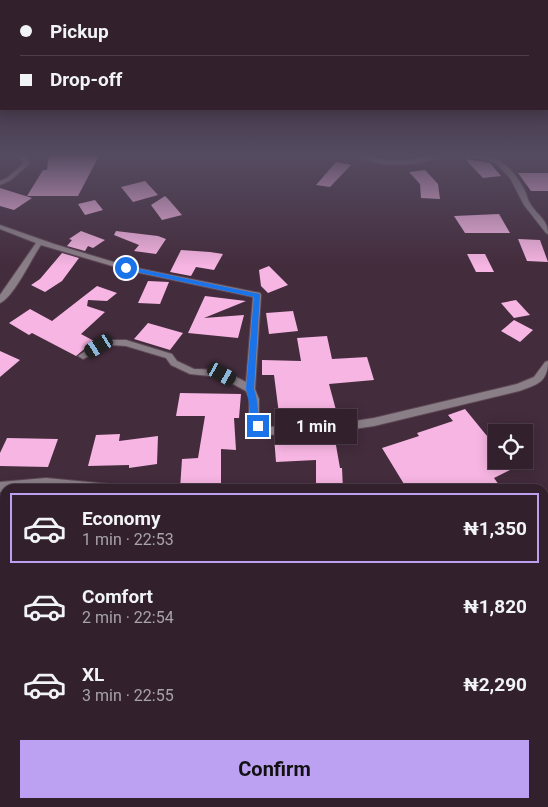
<!DOCTYPE html>
<html lang="en">
<head>
<meta charset="utf-8">
<style>
	:root { --surface:#32212d; --page:#3a2935; --text:#f1f3f6; --muted:#a8a3aa; --line:#4d3e49; --accent:#bca0f2 }
	body { margin:0; font-family:Roboto,sans-serif; background:var(--page); color:var(--text); height:100vh; display:flex; flex-direction:column; font-size:19px; white-space:nowrap }
	* { box-sizing:border-box; margin:0 }
	p { font-size:16px; color:var(--muted) }
	.icon { flex:none; width:28px; height:28px; fill:none; stroke:currentColor; stroke-width:2; stroke-linecap:round; stroke-linejoin:round }
	.map { position:relative; flex:1; overflow:hidden }
	.panel { position:absolute; left:0px; top:484px; width:549px; height:324px; display:flex; flex-direction:column; background:var(--surface); border-radius:15px 15px 0 0; box-shadow:0 2px 12px #0003,0 0 0 1px var(--line) }
	.panel>* { flex:none }
	.banner { position:absolute; left:0px; top:0px; width:549px; height:110px; box-shadow:0 2px 12px #0003,0 0 0 1px var(--line); display:grid; align-content:center; height:110px; padding:0 20px; background:var(--surface) }
	.fabs { position:absolute; left:488px; top:424px; display:grid; gap:10px }
	.fabs a { display:grid; place-items:center; width:45px; height:45px; border-radius:0px; background:var(--surface); box-shadow:0 2px 12px #0003,0 0 0 1px var(--line); font-size:25px }
	.end { position:absolute; width:22px; height:22px; margin:-11px; border:6px solid #1a73e8; background:#fff; box-shadow:0 0 0 2px #fff }
	.from { border-radius:50% }
	.bubble { position:absolute; height:35px; border-radius:0px; background:var(--surface); box-shadow:0 2px 12px #0003,0 0 0 1px var(--line); font-size:16px; font-weight:700; line-height:35px; text-align:center }
	.car { position:absolute; width:15px; height:30px; margin:-15px -8px; border-radius:6px; box-shadow:0 0 4px 1px #0007; background:linear-gradient(#222 24%,#8ab4d8 0 40%,#222 0 76%,#8ab4d8 0 86%,#222 0) }
	.banner b { display:flex; align-items:center; gap:18px; height:48px; font-size:19px }
	.banner b+b { border-top:1px solid var(--line) }
	.banner i { width:12px; height:12px; background:var(--text) }
	ul { padding:9px 0 0; list-style:none }
	li { display:flex; align-items:center; gap:15px; height:70px; margin:0 10px 8px; padding:0 10px; border:2px solid transparent; border-radius:0px }
	li div { flex:1 }
	li b { display:block; font-size:19px }
	li em { font-style:normal; font-weight:700 }
	li.current { border-color:var(--accent) }
	li>.icon { width:45px; height:45px; stroke-width:1.5 }
	.cta { display:flex; gap:10px; margin-top:auto; padding:10px 20px }
	.cta a { flex:1; height:58px; border-radius:0px; background:var(--accent); color:#111; font-size:20px; font-weight:700; line-height:58px; text-align:center }
	.map>svg:first-child { display:block }
	.building { fill:#f7b5e3 }
	.lines { fill:none; stroke-linecap:round; stroke-linejoin:round }
	.street-casing { stroke:#5e4857; stroke-width:2 }
	.street { fill:#8b7f87; fill-rule:evenodd }
	.route { fill:#1a73e8 }
</style>
</head>
<body>
<div class="map">
<svg width="548" height="807" viewBox="0 0 548 807">
	<rect width="100%" height="100%" fill="#432c3c"/>
	<g class="building">
		<polygon points="49,154 100,154 78,196 27,196 43,170 47,170"/>
		<polygon points="465,159 490,163 501,176 483,178"/>
		<polygon points="336,162 351,165 330,187 316,185"/>
		<polygon points="425,170 438,184 440,199 421,198 420,184 409,172"/>
		<polygon points="518,173 548,173 548,191 531,191"/>
		<polygon points="145,181 158,195 133,202 121,187"/>
		<polygon points="0,188 32,198 14,210 0,206"/>
		<polygon points="165,196 169,200 182,215 162,220 151,205"/>
		<polygon points="95,200 103,210 85,215 78,204"/>
		<polygon points="499,214 510,233 465,233 454,216"/>
		<polygon points="81,231 105,240 93,248 88,246 85,251 67,246 72,240 69,239"/>
		<polygon points="116,231 158,236 166,239 156,254 134,251 139,245 114,235"/>
		<polygon points="518,239 540,240 548,262 527,261"/>
		<polygon points="181,250 210,252 223,254 214,270 196,267 191,276 170,272"/>
		<polygon points="62,253 79,258 62,281 45,292 31,285 40,279"/>
		<polygon points="467,254 485,254 494,272 476,272"/>
		<polygon points="269,266 288,285 268,293 261,286 259,270"/>
		<polygon points="148,281 169,282 160,304 138,303"/>
		<polygon points="97,286 117,293 107,301 88,300 87,306 105,312 81,334 94,341 76,356 32,333 29,335 9,323 30,309 52,321"/>
		<polygon points="205,296 246,301 204,318 244,315 238,338 188,333"/>
		<polygon points="516,300 530,315 514,318 501,303"/>
		<polygon points="293,311 298,331 269,334 266,313"/>
		<polygon points="514,320 533,330 520,342 501,331"/>
		<polygon points="148,323 183,333 170,350 134,339"/>
		<polygon points="327,336 332,359 367,357 374,380 329,384 336,410 279,414 274,375 262,375 262,360 301,361 297,338"/>
		<polygon points="0,351 20,360 0,377"/>
		<polygon points="180,393 241,394 239,418 234,418 236,450 221,449 221,487 180,489 182,459 198,458 205,416 176,416"/>
		<polygon points="465,409 496,447 496,460 530,460 494,478 502,489 407,489 382,448 419,436 417,433 453,421 448,415"/>
		<polygon points="120,434 119,441 158,436 157,464 129,468 129,465 88,466 96,435"/>
		<polygon points="334,434 340,468 342,468 343,489 316,489 316,460 276,462 274,437"/>
		<polygon points="7,438 58,439 48,467 0,466 0,453"/>
	</g>
	<g class="lines">
		<defs>
			<g id="street">
				<polygon points="10,154 18,154 27,158 29,164 11,180 0,185 0,181 7,178 23,164 22,160"/>
				<path d="M353 154C367 154 381 161 395 161 413 161 429 154 446 154 422 167 376 169 353 154Z"/>
				<path d="M447 154C486 154 505 153 525 191 527 196 528 201 531 205 538 216 548 220 548 234L546 233 524 205 510 178 497 164 484 159Z"/>
				<path d="M0 225 54 244 127 266 260 293 261 295 255 389 259 399V419L267 427 335 424 374 418 517 384 534 377 545 362 548 361C548 382 537 385 519 391L374 426 335 432 265 435 254 429 249 419V399L246 391 220 377 190 374 171 365 166 358 126 346 111 345 83 359 78 356 96 344 107 340H126L172 354 177 361 194 369 222 370 246 382 253 297 126 270 41 245C31 259 14 297 0 303V295L36 243 0 229Z"/>
				<polygon points="46,478 109,484 113,485 115,489 5,489 5,492 0,492 0,482"/>
				<rect x="0" y="708" width="5" height="16"/>
				<polygon points="482,802 503,802 505,807 484,807"/>
			</g>
		</defs>
		<use href="#street" class="street-casing"/>
		<use href="#street" class="street"/>
	</g>
	<linearGradient id="sky" x2="0" y2="1"><stop stop-color="#251821"/><stop offset="0.58" stop-color="#554b61"/><stop offset="1" stop-color="#554b61" stop-opacity="0"/></linearGradient>
	<rect width="548" height="267" fill="url(#sky)"/>
	<path class="route" d="M126 266 260 294 254 389C259 402 256 414 263 426L261 429H256C247 416 251 403 246 389L254 297 123 269Z"/>
</svg>
<div class="fabs">
<a><svg class="icon" aria-label="locate" viewBox="0 0 24 24"><circle cx="12" cy="12" r="6"/><path d="M12 2v4M12 18v4M2 12h4M18 12h4"/></svg></a>
</div>
<i class="end from" style="left:126px;top:268px"></i>
<i class="end" style="left:258px;top:426px"></i>
<div class="bubble" style="left:275px;top:409px;width:82px">1 min</div>
<i class="car" style="left:99px;top:346px;rotate:239deg"></i>
<i class="car" style="left:222px;top:374px;rotate:119deg"></i>
<div class="banner">
<b><i class="from"></i>Pickup</b>
<b><i></i>Drop-off</b>
</div>
<section class="panel">
<ul>
<li class="current"><svg class="icon" aria-label="car" viewBox="0 0 24 24"><path d="M5 17H2v-5l4-1 3-4h7l3 4 3 1v5h-3M9 17h6M6 11h13"/><circle cx="7" cy="17" r="2"/><circle cx="17" cy="17" r="2"/></svg><div><b>Economy</b><p>1 min · 22:53</p></div><em>₦1,350</em></li>
<li><svg class="icon" aria-label="car" viewBox="0 0 24 24"><path d="M5 17H2v-5l4-1 3-4h7l3 4 3 1v5h-3M9 17h6M6 11h13"/><circle cx="7" cy="17" r="2"/><circle cx="17" cy="17" r="2"/></svg><div><b>Comfort</b><p>2 min · 22:54</p></div><em>₦1,820</em></li>
<li><svg class="icon" aria-label="car" viewBox="0 0 24 24"><path d="M5 17H2v-5l4-1 3-4h7l3 4 3 1v5h-3M9 17h6M6 11h13"/><circle cx="7" cy="17" r="2"/><circle cx="17" cy="17" r="2"/></svg><div><b>XL</b><p>3 min · 22:55</p></div><em>₦2,290</em></li>
</ul>
<div class="cta"><a>Confirm</a></div>
</section>
</div>
</body>
</html>
